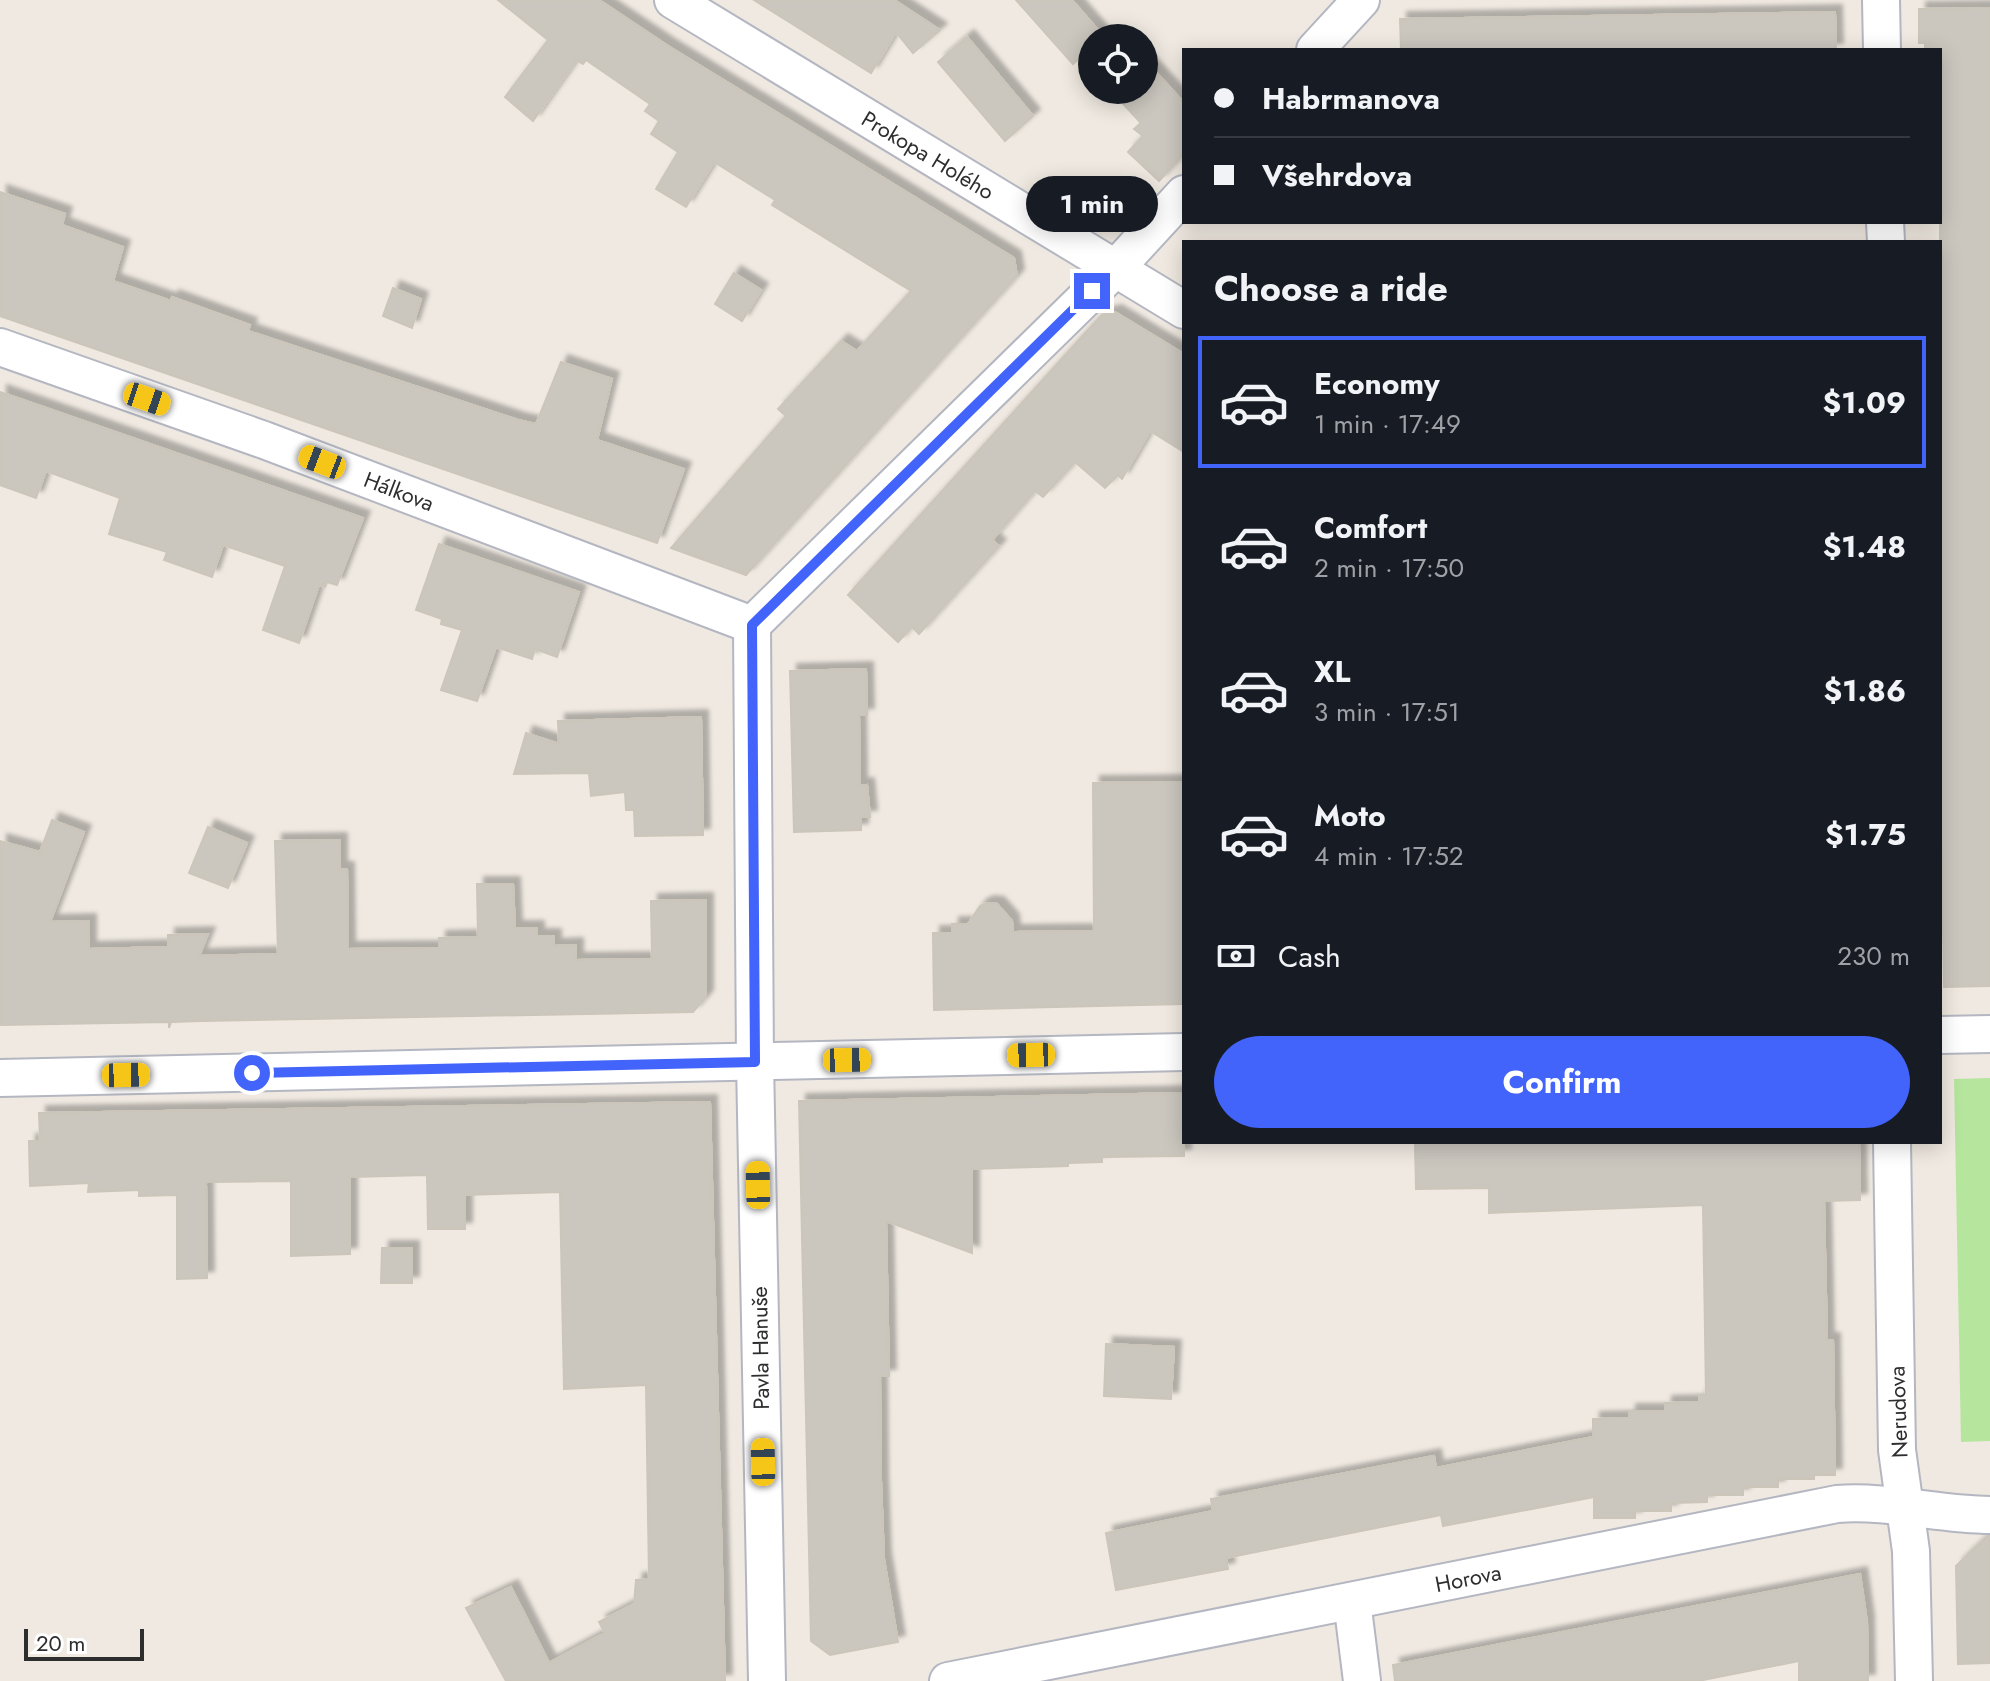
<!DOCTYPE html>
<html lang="en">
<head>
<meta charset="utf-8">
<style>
	:root { --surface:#171b24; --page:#20242c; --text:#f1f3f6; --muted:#9ea1a6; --line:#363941; --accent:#4264fb }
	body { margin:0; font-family:Jost,sans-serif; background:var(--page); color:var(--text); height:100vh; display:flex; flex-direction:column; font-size:30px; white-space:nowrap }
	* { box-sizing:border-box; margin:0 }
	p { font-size:26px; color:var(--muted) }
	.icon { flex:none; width:44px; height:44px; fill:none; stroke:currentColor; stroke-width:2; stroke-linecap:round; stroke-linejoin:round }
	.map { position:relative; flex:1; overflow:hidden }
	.details { position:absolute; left:1182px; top:240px; width:760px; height:904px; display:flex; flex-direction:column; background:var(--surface); border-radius:0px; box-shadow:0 4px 20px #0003 }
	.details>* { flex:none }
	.guide { position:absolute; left:1182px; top:48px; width:760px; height:176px; border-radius:0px; box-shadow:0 4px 20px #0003; display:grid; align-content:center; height:176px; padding:0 32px; background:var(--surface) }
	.tools { position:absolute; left:1078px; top:24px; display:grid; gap:16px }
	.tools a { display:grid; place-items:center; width:80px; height:80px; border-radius:50%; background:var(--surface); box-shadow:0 4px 20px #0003; font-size:40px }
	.scale { position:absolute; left:24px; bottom:20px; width:120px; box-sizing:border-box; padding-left:8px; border:4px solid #2e2e2e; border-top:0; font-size:22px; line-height:28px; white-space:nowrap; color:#2e2e2e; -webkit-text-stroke:6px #fff; paint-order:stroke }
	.end { position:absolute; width:36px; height:36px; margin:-18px; border:10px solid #4264fb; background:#fff; box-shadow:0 0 0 4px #fff }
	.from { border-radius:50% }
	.bubble { position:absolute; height:56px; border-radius:28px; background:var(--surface); box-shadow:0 4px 20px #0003; font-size:26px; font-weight:700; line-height:56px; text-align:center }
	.car { position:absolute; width:24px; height:48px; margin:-24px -12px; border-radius:10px; box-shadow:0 0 6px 2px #0007; background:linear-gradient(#f5c518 24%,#345 0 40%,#f5c518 0 76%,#345 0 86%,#f5c518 0) }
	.guide b { display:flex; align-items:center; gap:28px; height:76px; font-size:30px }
	.guide b+b { border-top:2px solid var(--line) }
	.guide i { width:20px; height:20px; background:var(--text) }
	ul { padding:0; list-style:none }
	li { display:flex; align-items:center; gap:24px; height:132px; margin:0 16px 12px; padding:0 16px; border:4px solid transparent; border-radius:0px }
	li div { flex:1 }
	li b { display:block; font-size:30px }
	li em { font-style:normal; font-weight:700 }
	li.on { border-color:var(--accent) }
	li>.icon { width:72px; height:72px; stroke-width:1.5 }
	h2 { padding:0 32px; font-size:36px; line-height:96px }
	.pay { display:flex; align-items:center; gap:20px; height:88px; padding:0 32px; font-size:30px }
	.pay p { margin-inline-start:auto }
	.cta { display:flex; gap:16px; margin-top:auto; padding:16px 32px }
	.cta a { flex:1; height:92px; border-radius:48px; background:var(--accent); color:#fff; font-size:32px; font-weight:700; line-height:92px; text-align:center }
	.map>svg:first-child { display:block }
	.green { fill:#b6e59e }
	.building { fill:#cbc7bf; stroke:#cbc5ba; stroke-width:2; filter:url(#shadow) }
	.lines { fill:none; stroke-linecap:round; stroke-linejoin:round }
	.street-casing { stroke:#b4b7c1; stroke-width:40 }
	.street { stroke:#fff; stroke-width:36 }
	.route { stroke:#4264fb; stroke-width:10 }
	.labels { text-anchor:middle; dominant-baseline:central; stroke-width:6; stroke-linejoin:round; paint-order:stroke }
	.street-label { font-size:22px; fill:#2e2e2e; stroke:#fff }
</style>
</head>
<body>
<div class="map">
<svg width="1990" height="1681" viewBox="0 0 1990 1681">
	<defs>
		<filter id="shadow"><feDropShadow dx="7" dy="-7" stdDeviation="2" flood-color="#0004"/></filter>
	</defs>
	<rect width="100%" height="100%" fill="#efe9e1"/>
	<polygon class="green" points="1990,1078 1990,1441 1961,1442 1954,1079"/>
	<g class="building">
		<polygon points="498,0 599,0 668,46 1014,258 1017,276 746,575 671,548 786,416 778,409 841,341 857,351 911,291 772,205 775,200 714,162 686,207 656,189 678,152 651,134 659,121 645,111 650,104 586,60 583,64 576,60 533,121 505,97 548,40"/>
		<polygon points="754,0 894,0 940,30 913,53 896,32 871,73"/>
		<polygon points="1016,0 1072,0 1105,38 1092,38 1092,71 1080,58 1073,64"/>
		<polygon points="1990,8 1990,986 1944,987 1940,756 1940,50 1925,50 1925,43 1919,43 1919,9"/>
		<polygon points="1835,12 1836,50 1401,50 1400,19"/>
		<polygon points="967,37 1033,116 1005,141 938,62"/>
		<polygon points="1144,59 1184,103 1184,154 1159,181 1128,152 1143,136 1134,129 1141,123 1110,90 1144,90"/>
		<polygon points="0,192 65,214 62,225 123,247 113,281 171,301 172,297 250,325 248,331 518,420 536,424 561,362 612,379 597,440 684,469 657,543 0,316"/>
		<polygon points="734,273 761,290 742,321 715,304"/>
		<polygon points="393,288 421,299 412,328 383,316"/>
		<polygon points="1115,312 1184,354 1184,452 1150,431 1122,479 1118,475 1105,488 1075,462 1043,497 1035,491 992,540 999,546 919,634 912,627 898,642 848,595 1087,331 1102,315"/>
		<polygon points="0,392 363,518 337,585 327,582 325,587 319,585 299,643 263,630 285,566 223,545 212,577 164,560 167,552 109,534 120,498 46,471 36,498 0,485"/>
		<polygon points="439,544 579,592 557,657 535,649 532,659 496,647 477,701 441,690 462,630 441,624 442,619 416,610"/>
		<polygon points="866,669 867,715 859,715 860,786 867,785 870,817 861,817 861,830 794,832 790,671"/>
		<polygon points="701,717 703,835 635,836 634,810 626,810 625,792 591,796 589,773 514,774 526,733 559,744 558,721"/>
		<polygon points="1184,782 1184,1004 934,1010 933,933 952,933 952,924 968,924 980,906 987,903 997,904 1012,921 1013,932 1094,931 1093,783"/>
		<polygon points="52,820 84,832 50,922 89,921 89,949 168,947 168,935 208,934 199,956 278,954 275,841 340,840 340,869 347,869 348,949 439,948 439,938 478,937 477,884 513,884 515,928 537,928 537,936 554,936 554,946 576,945 576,960 652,959 651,901 706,900 706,997 693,1012 201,1021 171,1022 169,1028 169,1022 0,1025 0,841 40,852"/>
		<polygon points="208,827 247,843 228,888 189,873"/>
		<polygon points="1184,1093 1184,1156 1102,1157 1102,1162 1068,1163 1068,1166 972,1169 972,1253 886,1221 889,1376 880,1376 881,1481 884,1559 898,1642 830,1655 811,1641 799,1101"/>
		<polygon points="710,1102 725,1681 506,1681 466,1608 511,1587 549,1663 605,1633 599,1622 634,1604 636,1580 649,1579 646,1385 564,1389 560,1192 465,1195 465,1229 428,1229 427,1175 350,1177 350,1254 291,1256 291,1181 206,1182 207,1278 177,1279 177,1195 139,1196 139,1190 88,1192 89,1183 30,1186 29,1141 40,1141 39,1113"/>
		<polygon points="1415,1142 1859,1142 1860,1200 1824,1201 1827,1340 1833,1340 1835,1475 1814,1475 1814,1479 1778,1479 1778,1487 1743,1487 1743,1495 1707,1495 1707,1502 1671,1503 1671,1511 1635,1511 1635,1518 1594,1518 1594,1497 1443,1526 1441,1515 1226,1558 1228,1569 1116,1590 1106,1533 1213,1511 1211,1499 1434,1456 1436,1468 1593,1437 1593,1419 1629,1418 1629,1411 1665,1411 1665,1403 1699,1402 1700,1395 1706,1395 1703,1205 1489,1213 1489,1188 1416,1189"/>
		<polygon points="382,1248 412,1248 412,1283 381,1283"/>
		<polygon points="1106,1344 1174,1347 1171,1399 1104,1396"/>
		<polygon points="1987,1536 1990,1536 1990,1663 1958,1664 1956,1566"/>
		<polygon points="1860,1574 1867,1622 1868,1681 1799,1681 1799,1661 1698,1681 1395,1681 1393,1665"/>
	</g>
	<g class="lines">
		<defs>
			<g id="street">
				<polyline points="673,0 1184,310"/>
				<polyline points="1881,0 1882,50"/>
				<polyline points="1315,50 1361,0"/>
				<polyline points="1885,222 1886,242"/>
				<polyline points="0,347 264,440 752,625"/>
				<polyline points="1940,1035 1990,1034"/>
				<polyline points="0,1078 1184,1052"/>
				<polyline points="1892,1142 1897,1450 1911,1551 1914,1681"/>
				<polyline points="1352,1601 1362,1681"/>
				<polyline points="767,1681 755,1062 752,625 1115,269 1184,194"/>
				<path d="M948 1681 1837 1504C1889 1500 1939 1515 1990 1515"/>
			</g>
		</defs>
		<use href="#street" class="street-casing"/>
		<use href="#street" class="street"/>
	</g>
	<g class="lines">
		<polyline class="route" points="252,1073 755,1062 752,625 1092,291"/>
	</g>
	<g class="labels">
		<g class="street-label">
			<text transform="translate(928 155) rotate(31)">Prokopa Holého</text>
			<text transform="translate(399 491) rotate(21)">Hálkova</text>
			<text transform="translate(760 1348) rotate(-91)">Pavla Hanuše</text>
			<text transform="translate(1898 1412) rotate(-92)">Nerudova</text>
			<text transform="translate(1468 1578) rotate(-11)">Horova</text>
		</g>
	</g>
</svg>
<div class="tools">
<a><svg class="icon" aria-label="locate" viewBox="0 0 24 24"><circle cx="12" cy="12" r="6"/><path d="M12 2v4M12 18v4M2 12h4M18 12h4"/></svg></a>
</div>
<div class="scale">20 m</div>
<i class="end from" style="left:252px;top:1073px"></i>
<i class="end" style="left:1092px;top:291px"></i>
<div class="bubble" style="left:1026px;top:176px;width:132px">1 min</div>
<i class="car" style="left:147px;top:399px;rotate:109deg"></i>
<i class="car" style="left:322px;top:462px;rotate:291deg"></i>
<i class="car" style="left:1031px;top:1055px;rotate:269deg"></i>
<i class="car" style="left:847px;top:1060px;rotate:89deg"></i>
<i class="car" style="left:126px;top:1075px;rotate:89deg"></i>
<i class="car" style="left:758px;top:1185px;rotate:359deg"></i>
<i class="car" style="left:763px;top:1462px;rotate:359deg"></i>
<div class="guide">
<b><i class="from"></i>Habrmanova</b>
<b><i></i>Všehrdova</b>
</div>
<section class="details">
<h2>Choose a ride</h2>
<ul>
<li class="on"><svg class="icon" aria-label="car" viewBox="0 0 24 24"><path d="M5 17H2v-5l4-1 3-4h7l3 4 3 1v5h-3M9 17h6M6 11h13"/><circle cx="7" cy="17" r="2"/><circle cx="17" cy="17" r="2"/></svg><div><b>Economy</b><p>1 min · 17:49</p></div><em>$1.09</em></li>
<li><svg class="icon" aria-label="car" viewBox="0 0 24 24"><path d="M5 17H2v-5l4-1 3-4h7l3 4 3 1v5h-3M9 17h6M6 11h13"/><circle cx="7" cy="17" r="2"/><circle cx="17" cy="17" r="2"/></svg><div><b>Comfort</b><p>2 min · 17:50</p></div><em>$1.48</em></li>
<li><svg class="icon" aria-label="car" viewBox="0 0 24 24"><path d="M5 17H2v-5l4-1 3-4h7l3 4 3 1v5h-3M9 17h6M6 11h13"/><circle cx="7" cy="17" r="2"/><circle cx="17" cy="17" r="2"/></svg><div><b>XL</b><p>3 min · 17:51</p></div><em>$1.86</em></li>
<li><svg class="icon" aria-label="car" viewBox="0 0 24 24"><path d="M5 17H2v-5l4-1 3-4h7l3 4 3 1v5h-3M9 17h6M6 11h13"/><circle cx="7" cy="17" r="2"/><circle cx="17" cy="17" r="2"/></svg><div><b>Moto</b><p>4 min · 17:52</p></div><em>$1.75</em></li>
</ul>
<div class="pay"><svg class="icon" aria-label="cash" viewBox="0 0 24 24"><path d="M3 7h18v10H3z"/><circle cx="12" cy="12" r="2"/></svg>Cash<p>230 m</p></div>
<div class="cta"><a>Confirm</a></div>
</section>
</div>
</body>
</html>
